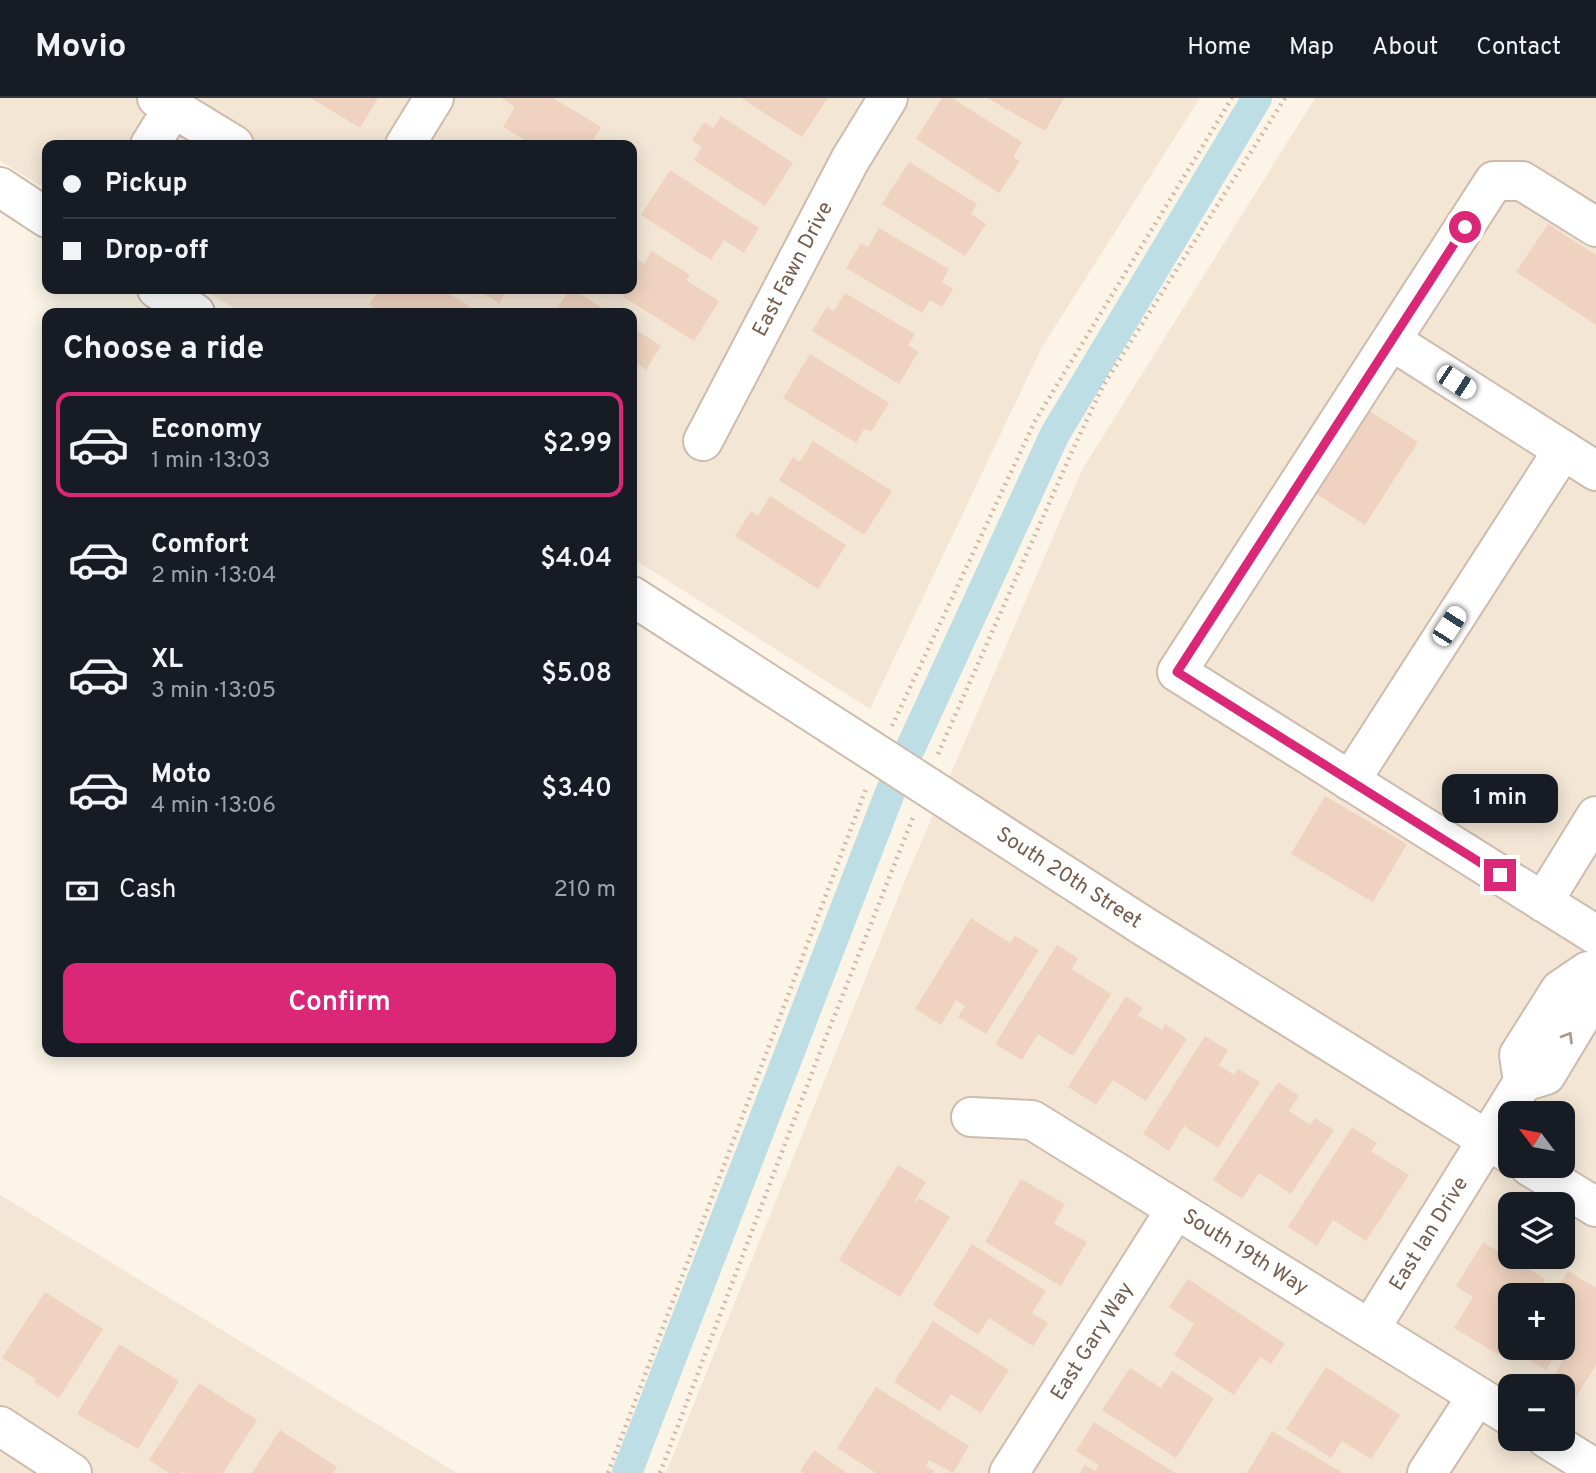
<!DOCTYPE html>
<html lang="en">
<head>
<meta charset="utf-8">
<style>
	:root { --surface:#171b24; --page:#242831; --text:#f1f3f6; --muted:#9ea1a6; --line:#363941; --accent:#db2777 }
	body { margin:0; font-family:Overpass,sans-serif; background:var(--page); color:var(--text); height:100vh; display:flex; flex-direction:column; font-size:26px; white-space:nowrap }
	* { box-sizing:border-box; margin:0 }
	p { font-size:23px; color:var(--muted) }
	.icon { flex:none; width:38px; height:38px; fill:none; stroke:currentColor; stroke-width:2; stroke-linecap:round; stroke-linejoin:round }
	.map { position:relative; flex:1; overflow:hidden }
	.drawer { position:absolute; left:42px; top:210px; width:595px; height:749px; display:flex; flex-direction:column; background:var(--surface); border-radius:14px; box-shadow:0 4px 18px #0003 }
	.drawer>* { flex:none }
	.banner { position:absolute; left:42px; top:42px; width:595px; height:154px; border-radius:14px; box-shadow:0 4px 18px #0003; display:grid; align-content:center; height:154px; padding:0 21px; background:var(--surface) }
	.needle { width:46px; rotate:302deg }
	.fabs { position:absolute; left:1498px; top:1003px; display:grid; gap:14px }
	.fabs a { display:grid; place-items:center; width:77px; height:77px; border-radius:14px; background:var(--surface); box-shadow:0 4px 18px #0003; font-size:35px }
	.end { position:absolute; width:32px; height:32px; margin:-16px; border:9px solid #db2777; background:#fff; box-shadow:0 0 0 4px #fff }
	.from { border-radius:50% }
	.bubble { position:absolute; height:49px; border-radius:14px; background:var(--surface); box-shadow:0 4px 18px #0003; font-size:23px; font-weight:600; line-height:49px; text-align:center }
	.car { position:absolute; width:21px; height:42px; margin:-21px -10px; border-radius:9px; box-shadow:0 0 5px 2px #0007; background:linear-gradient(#fff 24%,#345 0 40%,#fff 0 76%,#345 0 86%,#fff 0) }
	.banner b { display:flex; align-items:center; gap:24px; height:66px; font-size:26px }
	.banner b+b { border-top:2px solid var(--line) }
	.banner i { width:18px; height:18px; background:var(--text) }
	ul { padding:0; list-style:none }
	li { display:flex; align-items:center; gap:21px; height:105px; margin:0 14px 10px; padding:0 7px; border:4px solid transparent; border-radius:14px }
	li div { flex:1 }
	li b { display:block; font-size:26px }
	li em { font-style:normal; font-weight:600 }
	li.selected { border-color:var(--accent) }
	li>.icon { width:63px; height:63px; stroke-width:1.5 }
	h2 { padding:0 21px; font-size:32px; line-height:84px }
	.pay { display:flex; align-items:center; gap:18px; height:77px; padding:0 21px; font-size:26px }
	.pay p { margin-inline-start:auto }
	.button { display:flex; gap:14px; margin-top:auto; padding:14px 21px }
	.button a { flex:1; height:80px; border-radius:14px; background:var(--accent); color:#fff; font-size:28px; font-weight:600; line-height:80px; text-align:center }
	header { display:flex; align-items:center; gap:42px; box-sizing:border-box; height:98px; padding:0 35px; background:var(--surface); border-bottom:2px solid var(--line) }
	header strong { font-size:33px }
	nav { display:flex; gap:38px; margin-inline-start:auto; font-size:24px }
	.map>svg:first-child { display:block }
	.residential { fill:#f3e6d5; fill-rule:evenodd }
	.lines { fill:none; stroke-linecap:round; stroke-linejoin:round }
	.canal { stroke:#bcdee4; stroke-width:30 }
	.building { fill:#efd3c0 }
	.minor-casing { stroke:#cdbcad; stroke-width:42 }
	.path { stroke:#d4b7a3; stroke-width:4.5; stroke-dasharray:2 5; stroke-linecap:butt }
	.minor { stroke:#fff; stroke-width:38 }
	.oneway { stroke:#ac9d94 }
	.route { stroke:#db2777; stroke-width:9 }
	.labels { text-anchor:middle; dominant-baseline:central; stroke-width:6; stroke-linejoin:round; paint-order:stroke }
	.street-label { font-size:21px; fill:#745b4c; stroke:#fef8ed }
</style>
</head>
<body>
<header>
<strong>Movio</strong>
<nav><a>Home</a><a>Map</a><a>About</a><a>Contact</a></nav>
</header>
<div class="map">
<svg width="1596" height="1375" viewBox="0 0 1596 1375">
	<rect width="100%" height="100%" fill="#fbf4e7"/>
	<g class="residential">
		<polygon points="0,0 1200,0 1042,249 870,611 632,460 632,215 242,215 203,191 632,191 632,47 47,47 47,92 0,63"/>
		<path d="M1315 0H1596V1375H666L908 775 1082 372ZM1510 1015H1563V1068H1510ZM1510 1106H1563V1158H1510ZM1510 1197H1563V1250H1510ZM1510 1288H1563V1340H1510Z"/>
		<polygon points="0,1097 457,1375 0,1375"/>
	</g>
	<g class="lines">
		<g class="canal">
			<polyline points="910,651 1055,336 1257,0"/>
			<polyline points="627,1375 891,692"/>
		</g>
	</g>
	<g class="building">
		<polygon points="311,0 378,0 360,30"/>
		<polygon points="501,0 553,0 601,29 590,47 533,47 503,29 515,9"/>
		<polygon points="741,0 828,0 802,39"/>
		<polygon points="942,0 952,0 1022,44 1013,59 1020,63 999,95 916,41"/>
		<polygon points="987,0 1064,0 1045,33"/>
		<polygon points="721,18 793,65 765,108 694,62 702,49 692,42 704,24 713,30"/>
		<polygon points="909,64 977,106 971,116 986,126 965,158 882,106"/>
		<polygon points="670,72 759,130 744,155 724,142 711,162 641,117"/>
		<polygon points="1548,126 1596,157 1596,227 1516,174"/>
		<polygon points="879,130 949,171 942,184 953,191 942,209 930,202 922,215 846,170 861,145 868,149"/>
		<polygon points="652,153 690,177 686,182 719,203 694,243 622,198 627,191 632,191 632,158 644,166"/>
		<polygon points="379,191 441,191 469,208 464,215 382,215 369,207"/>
		<polygon points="476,191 508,191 499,205"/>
		<polygon points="570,191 573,191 610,215 554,215"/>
		<polygon points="845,195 915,236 908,247 918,254 899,286 812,233 827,209 834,213"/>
		<polygon points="632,229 661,248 646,272 632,262"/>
		<polygon points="810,256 889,305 871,334 864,331 856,345 783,300"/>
		<polygon points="1368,312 1418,344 1365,427 1315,395"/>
		<polygon points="813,343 892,393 864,437 779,382 793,359 800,364"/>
		<polygon points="770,398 846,447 818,491 735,438 751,413 758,418"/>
		<polygon points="1325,698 1407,746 1373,804 1291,756"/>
		<polygon points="971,820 1010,845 1015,838 1039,852 986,936 958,919 965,908 956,902 941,927 915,911"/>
		<polygon points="1057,847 1078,860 1072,871 1111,896 1073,958 1038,936 1022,962 995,946"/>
		<polygon points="1126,898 1143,910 1138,917 1162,932 1165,926 1187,941 1146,1003 1113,982 1096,1007 1068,989"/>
		<polygon points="1205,938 1228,952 1219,967 1234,977 1238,971 1260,984 1218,1050 1184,1028 1169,1053 1143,1036"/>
		<polygon points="1278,984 1299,998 1289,1013 1310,1027 1315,1020 1334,1032 1291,1096 1259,1075 1242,1101 1213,1082"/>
		<polygon points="1352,1029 1377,1045 1371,1053 1409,1077 1366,1143 1333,1122 1317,1148 1288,1129"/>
		<polygon points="898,1067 926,1084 915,1102 917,1104 919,1100 950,1119 900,1199 839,1162"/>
		<polygon points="1021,1081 1065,1106 1054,1126 1087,1144 1061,1188 985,1144"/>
		<polygon points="1483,1144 1545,1181 1536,1197 1510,1197 1510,1239 1499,1257 1454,1230 1473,1199 1456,1188"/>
		<polygon points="972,1146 1046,1193 1032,1215 1048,1225 1033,1248 989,1220 978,1237 933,1207"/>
		<polygon points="1568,1173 1596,1190 1596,1267 1571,1307 1563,1302 1563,1288 1548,1288 1563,1262 1555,1257 1546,1272 1518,1255 1521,1250 1563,1250 1563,1197 1553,1197"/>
		<polygon points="1188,1181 1285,1246 1271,1266 1260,1259 1234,1297 1174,1257 1194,1226 1169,1209"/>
		<polygon points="45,1194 103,1231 59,1300 34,1284 36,1281 2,1260"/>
		<polygon points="933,1223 1009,1272 981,1315 951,1296 940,1313 894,1284"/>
		<polygon points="119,1246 179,1283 138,1351 77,1316"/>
		<polygon points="1326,1269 1400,1317 1371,1361 1342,1343 1331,1360 1286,1331"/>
		<polygon points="1130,1270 1161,1290 1172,1273 1214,1300 1176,1360 1102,1312"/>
		<polygon points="199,1285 257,1322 223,1375 186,1375 183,1373 181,1375 169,1375 149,1362"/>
		<polygon points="876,1289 969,1348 953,1375 929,1362 926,1368 935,1373 933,1375 876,1375 837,1350"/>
		<polygon points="1094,1324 1175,1375 1080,1375 1085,1367 1095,1373 1099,1367 1076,1353"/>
		<polygon points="280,1332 337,1369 333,1375 252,1375"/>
		<polygon points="1272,1333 1343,1375 1247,1375"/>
		<polygon points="814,1352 847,1375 804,1375 800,1373"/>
	</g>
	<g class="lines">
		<defs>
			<g id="minor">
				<polyline points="157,0 234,47"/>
				<polyline points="150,47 173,10"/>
				<polyline points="405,47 434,0"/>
				<polyline points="0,89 47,120"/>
				<polyline points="1596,129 1522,83 1494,83 1177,574 1596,837"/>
				<polyline points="157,191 195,215"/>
				<polyline points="1392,243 1596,373"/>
				<path id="s1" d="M703 343 850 62 888 0"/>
				<path id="s2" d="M632 498 1145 829 1510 1056"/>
				<polyline points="1350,683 1563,352"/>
				<polyline points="1543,804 1596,718"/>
				<path id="s3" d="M971 1019 1032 1022 1510 1318"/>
				<polyline points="1529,1068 1596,1109"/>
				<path id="s4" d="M1370 1231 1523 984 1519 957 1560 892 1588 873 1587 909 1546 977 1523 984"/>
				<polyline points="0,1328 72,1375"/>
				<polyline points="1546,1340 1596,1371"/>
				<path id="s5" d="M1009 1375 1176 1111"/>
				<polyline points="1427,1375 1477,1298"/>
			</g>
		</defs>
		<use href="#minor" class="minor-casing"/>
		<g class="path">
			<polyline points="892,628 1035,323 1232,0"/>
			<polyline points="938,656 1074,349 1103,288 1285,0"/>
			<polyline points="608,1375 867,688"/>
			<polyline points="660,1375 815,967 914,717"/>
		</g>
		<use href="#minor" class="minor"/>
	</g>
	<defs><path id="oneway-chevron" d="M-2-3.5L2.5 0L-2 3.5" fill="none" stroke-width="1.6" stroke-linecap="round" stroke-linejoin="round" transform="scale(1.75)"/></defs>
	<use class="oneway" href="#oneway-chevron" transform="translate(1568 939) rotate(-59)"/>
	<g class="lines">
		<polyline class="route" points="1465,129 1177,574 1500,777"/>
	</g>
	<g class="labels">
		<g class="street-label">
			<text stroke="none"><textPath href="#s1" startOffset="194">East Fawn Drive</textPath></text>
			<text stroke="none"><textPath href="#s2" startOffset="520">South 20th Street</textPath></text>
			<text stroke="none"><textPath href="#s4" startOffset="112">East Ian Drive</textPath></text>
			<text stroke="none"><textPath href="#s3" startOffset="312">South 19th Way</textPath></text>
			<text stroke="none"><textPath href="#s5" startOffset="156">East Gary Way</textPath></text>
		</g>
	</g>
</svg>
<div class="fabs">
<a><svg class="needle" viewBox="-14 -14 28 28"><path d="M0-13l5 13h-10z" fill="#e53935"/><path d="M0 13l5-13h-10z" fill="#9ea1a6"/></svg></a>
<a><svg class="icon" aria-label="layers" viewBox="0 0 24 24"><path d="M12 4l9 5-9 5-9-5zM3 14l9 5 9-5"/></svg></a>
<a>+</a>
<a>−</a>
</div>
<i class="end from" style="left:1465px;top:129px"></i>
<i class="end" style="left:1500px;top:777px"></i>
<div class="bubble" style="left:1442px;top:676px;width:116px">1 min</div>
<i class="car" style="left:1456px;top:284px;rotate:123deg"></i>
<i class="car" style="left:1449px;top:528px;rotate:33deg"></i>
<div class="banner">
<b><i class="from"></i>Pickup</b>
<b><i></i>Drop-off</b>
</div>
<section class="drawer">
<h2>Choose a ride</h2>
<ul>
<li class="selected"><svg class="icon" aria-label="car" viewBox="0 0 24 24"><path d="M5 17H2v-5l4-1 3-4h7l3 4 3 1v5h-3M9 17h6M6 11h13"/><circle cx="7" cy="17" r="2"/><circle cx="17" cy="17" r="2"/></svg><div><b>Economy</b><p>1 min · 13:03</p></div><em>$2.99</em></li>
<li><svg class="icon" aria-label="car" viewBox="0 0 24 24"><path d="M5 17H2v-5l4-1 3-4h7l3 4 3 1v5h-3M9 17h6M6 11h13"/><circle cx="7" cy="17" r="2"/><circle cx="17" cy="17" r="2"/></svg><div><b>Comfort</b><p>2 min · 13:04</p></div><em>$4.04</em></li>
<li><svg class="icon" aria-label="car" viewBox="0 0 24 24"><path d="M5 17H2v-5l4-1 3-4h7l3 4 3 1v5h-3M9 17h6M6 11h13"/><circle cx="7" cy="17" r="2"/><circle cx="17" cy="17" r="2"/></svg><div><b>XL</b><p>3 min · 13:05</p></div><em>$5.08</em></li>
<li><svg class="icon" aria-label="car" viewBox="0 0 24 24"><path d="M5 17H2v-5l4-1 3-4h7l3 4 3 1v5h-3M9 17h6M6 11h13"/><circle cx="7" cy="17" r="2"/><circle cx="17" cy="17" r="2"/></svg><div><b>Moto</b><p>4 min · 13:06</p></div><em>$3.40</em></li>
</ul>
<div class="pay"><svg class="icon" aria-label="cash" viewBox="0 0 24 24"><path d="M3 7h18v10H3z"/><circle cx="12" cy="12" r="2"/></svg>Cash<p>210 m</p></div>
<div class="button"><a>Confirm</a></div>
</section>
</div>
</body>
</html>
